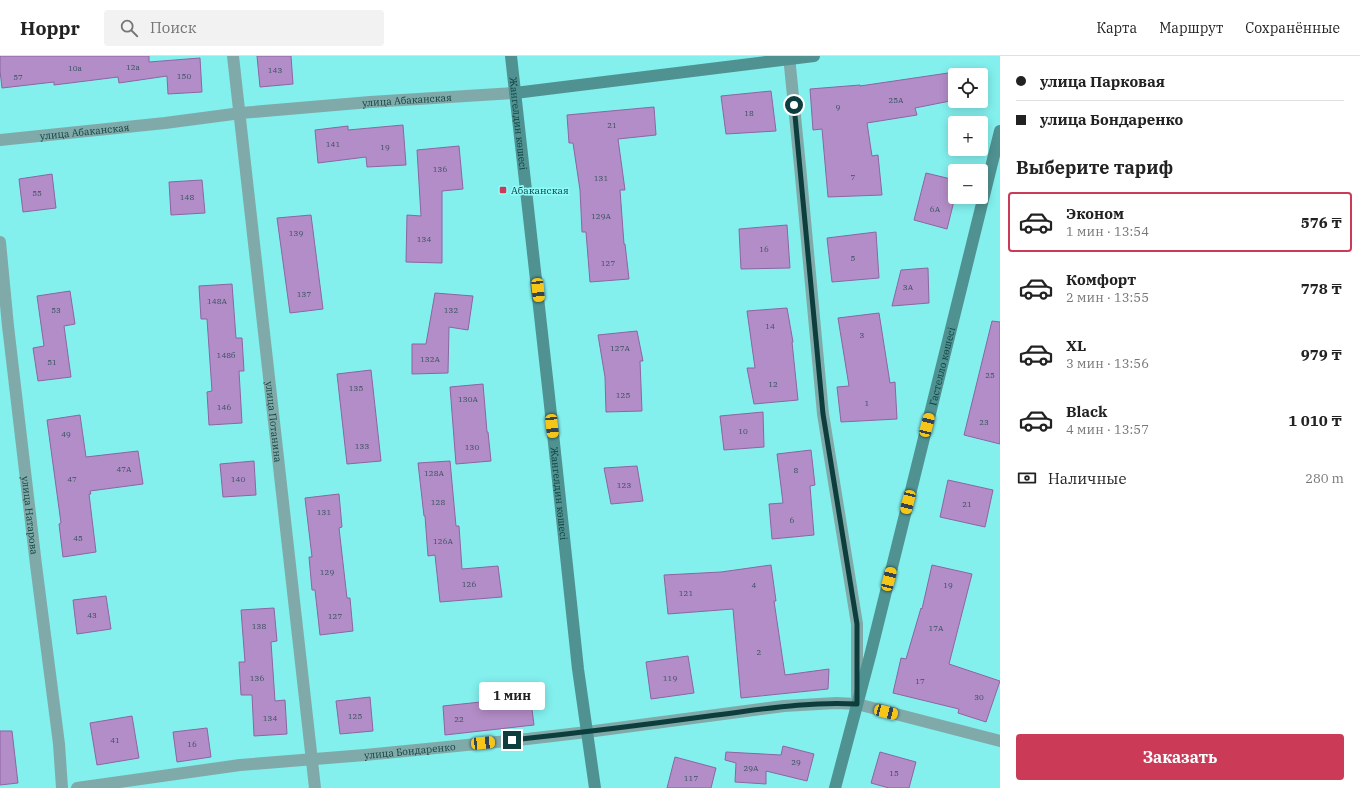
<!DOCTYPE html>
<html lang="ru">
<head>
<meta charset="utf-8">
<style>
	:root { --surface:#fff; --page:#f2f2f2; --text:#222; --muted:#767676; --line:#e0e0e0; --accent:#cb3b57 }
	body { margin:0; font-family:"IBM Plex Serif",serif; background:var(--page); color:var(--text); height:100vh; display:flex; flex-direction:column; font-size:15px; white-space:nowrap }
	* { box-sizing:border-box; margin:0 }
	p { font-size:13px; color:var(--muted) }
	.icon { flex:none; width:22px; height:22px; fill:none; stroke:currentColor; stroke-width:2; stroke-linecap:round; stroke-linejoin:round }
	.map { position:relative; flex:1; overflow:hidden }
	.drawer { display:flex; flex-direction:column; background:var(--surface); width:360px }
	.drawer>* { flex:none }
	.banner { display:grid; align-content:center; height:88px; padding:0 16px; background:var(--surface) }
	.controls { position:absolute; left:948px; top:12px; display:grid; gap:8px }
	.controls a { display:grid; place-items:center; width:40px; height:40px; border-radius:4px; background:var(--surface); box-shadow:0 2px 10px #0003; font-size:20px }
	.end { position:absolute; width:18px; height:18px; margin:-9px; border:5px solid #0d3e3d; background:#fff; box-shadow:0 0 0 2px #fff }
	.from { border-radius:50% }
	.bubble { position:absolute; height:28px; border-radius:4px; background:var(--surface); box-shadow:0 2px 10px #0003; font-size:13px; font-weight:800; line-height:28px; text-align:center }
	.car { position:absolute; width:12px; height:24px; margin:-12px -6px; border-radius:5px; box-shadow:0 0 3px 1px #0007; background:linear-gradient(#f5c518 24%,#345 0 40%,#f5c518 0 76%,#345 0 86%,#f5c518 0) }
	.banner b { display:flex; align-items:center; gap:14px; height:38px; font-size:15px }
	.banner b+b { border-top:1px solid var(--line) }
	.banner i { width:10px; height:10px; background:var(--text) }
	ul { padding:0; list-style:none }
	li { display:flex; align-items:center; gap:12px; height:60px; margin:0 8px 6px; padding:0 8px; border:2px solid transparent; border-radius:4px }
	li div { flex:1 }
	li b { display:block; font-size:15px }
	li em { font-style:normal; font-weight:800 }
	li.on { border-color:var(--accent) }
	li>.icon { width:36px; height:36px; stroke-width:1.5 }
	h2 { padding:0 16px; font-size:18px; line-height:48px }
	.pay { display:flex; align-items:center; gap:10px; height:44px; padding:0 16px; font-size:15px }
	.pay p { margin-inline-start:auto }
	.primary-button { display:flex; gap:8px; margin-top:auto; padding:8px 16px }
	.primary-button a { flex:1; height:46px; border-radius:4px; background:var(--accent); color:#fff; font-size:16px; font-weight:800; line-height:46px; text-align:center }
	header { display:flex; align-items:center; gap:24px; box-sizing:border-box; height:56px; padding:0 20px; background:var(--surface); border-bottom:1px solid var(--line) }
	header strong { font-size:19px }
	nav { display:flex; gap:22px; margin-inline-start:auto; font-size:14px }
	.search { width:280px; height:36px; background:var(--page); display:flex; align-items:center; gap:10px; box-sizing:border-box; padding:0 14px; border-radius:4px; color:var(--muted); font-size:15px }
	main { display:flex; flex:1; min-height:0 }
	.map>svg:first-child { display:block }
	.building { fill:#b38dc7; stroke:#8d65a1 }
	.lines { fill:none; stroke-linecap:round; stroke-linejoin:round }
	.street { stroke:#80aaa9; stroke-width:12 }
	.secondary { stroke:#4f9291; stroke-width:12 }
	.route { stroke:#0d3e3d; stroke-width:5 }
	.poi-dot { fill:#cb3b57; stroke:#91fdfb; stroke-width:1.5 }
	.labels { text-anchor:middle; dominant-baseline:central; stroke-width:3; stroke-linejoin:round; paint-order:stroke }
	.number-label { font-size:8px; fill:#365260 }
	.street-label { font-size:10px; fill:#0d3e3d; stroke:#91fdfb }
	.poi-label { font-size:10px; fill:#0d3e3d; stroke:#91fdfb; text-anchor:start }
</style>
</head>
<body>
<header>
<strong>Hoppr</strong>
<div class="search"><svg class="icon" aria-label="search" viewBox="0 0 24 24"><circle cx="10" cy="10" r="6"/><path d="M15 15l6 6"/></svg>Поиск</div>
<nav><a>Карта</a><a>Маршрут</a><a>Сохранённые</a></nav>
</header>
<main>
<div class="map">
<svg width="1000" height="732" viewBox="0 0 1000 732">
	<rect width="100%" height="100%" fill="#83f0ee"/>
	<g class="building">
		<polygon points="0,0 149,0 149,6 200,2 202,36 168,38 167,20 119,27 118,21 54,29 54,26 2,32 0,15"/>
		<polygon points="257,0 291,0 293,28 260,31"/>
		<polygon points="955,16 955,44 915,52 917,59 867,67 872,100 878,99 882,139 828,141 822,73 813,74 810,33 860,29 860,30"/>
		<polygon points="771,35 776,75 726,78 721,40"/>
		<polygon points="654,51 656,79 618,83 625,134 620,134 624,188 625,188 629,223 590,226 586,176 582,176 580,134 573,87 569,87 567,59"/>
		<polygon points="403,69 406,109 367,111 366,101 318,107 315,74 348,70 348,74"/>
		<polygon points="459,90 463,133 442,135 442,207 406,206 407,159 421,160 417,94"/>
		<polygon points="926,117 955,124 955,141 947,173 914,164"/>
		<polygon points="52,118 56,152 23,156 19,123"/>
		<polygon points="202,124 205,157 171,159 169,126"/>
		<polygon points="311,159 323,253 290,257 277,162"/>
		<polygon points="787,169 790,212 741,213 739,173"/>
		<polygon points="876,176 879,222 832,226 827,182"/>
		<polygon points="928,212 929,247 892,250 901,214"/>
		<polygon points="232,228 236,282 242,282 244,315 239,315 242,367 209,369 207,336 212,335 207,263 201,263 199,230"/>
		<polygon points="70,235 75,268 64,270 71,321 38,325 33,292 44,290 37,240"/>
		<polygon points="435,237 473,240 468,274 449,271 448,317 412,318 412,288 426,288"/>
		<polygon points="787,252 793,286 792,286 798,344 754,348 747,312 755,312 747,255"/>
		<polygon points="879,257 890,327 895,326 897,363 841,366 837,331 849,330 838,262"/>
		<polygon points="992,265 1000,266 1000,388 964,379"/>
		<polygon points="637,275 643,305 640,305 642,355 606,356 605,321 598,279"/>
		<polygon points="371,314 381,405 347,408 337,318"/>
		<polygon points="483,328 487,376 488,376 491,405 456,408 450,331"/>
		<polygon points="763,356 764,391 724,394 720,360"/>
		<polygon points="80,359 86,401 138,395 143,428 90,435 91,438 89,438 96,496 63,501 59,468 61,467 47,364"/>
		<polygon points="811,394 815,429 810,430 814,479 772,483 769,448 783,447 777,398"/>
		<polygon points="254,405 256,439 223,441 220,408"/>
		<polygon points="450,405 456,470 459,470 462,513 498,510 502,541 440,546 435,499 428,500 425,460 424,460 418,407"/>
		<polygon points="637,410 643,445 611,448 604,412"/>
		<polygon points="948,424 993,434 985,471 940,461"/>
		<polygon points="339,438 342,471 339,472 347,542 350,542 353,575 320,579 315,534 312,534 309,501 312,501 305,442"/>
		<polygon points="771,509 776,545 774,545 785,619 829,613 828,633 741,642 733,553 668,558 664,519 721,516"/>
		<polygon points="932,509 972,518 949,608 1000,625 986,666 958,657 959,653 893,637 901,602 906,603 921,552 922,553"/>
		<polygon points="106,540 111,573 77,578 73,544"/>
		<polygon points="274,552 277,585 271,586 275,645 285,644 287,678 254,680 252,639 241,639 239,606 245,606 241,554"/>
		<polygon points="688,600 694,637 651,643 646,606"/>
		<polygon points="530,638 534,669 445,679 443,650 490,645 490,641"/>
		<polygon points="370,641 373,675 340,678 336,645"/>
		<polygon points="132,660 139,702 97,709 90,667"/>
		<polygon points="207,672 211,701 177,706 173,676"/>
		<polygon points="0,675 12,675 18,727 0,729"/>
		<polygon points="783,690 814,698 807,725 766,715 766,728 735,726 736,707 725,704 726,696 781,699"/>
		<polygon points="880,696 916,706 909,732 889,732 871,727"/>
		<polygon points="675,701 716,712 711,732 667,732"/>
	</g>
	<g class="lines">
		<g class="street">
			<path id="s1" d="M233 0 315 732"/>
			<polyline points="789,0 800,110 823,358 857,568 857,641"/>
			<path id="s2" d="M0 84 165 67 241 57 370 46 515 37"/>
			<path id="s3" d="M0 186 8 270 36 509 59 688 62 732"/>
			<path id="s4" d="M77 732 240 709 365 699 527 683 587 676 784 650 836 647 857 648 1000 685"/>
		</g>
		<g class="secondary">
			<path id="s5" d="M511 0 549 340 578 613 595 732"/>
			<polyline points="515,37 814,0"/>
			<path id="s6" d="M835 732 870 600 1000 75"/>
		</g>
	</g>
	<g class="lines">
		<path class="route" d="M512 684C578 677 643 669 709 660 758 654 807 645 857 648V568L823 358 794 49"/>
	</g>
	<rect class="poi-dot" x="499" y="130" width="8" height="8" rx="2"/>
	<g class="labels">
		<g class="number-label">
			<text x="133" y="11">12а</text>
			<text x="75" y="12">10а</text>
			<text x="275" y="14">143</text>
			<text x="184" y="20">150</text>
			<text x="18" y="21">57</text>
			<text x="896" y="44">25А</text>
			<text x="838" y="51">9</text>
			<text x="749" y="57">18</text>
			<text x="612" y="69">21</text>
			<text x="333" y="88">141</text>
			<text x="385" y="91">19</text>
			<text x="440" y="113">136</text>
			<text x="853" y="121">7</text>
			<text x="601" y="122">131</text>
			<text x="37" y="137">55</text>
			<text x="187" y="141">148</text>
			<text x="935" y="153">6А</text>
			<text x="601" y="160">129А</text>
			<text x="296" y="177">139</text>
			<text x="424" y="183">134</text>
			<text x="764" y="193">16</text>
			<text x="853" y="202">5</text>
			<text x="608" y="207">127</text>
			<text x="908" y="231">3А</text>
			<text x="304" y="238">137</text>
			<text x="217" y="245">148А</text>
			<text x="56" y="254">53</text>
			<text x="451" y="254">132</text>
			<text x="770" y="270">14</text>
			<text x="862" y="279">3</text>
			<text x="620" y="292">127А</text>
			<text x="226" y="299">148б</text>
			<text x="430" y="303">132А</text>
			<text x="52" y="306">51</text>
			<text x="990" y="319">25</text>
			<text x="773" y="328">12</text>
			<text x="356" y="332">135</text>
			<text x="623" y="339">125</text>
			<text x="468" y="343">130А</text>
			<text x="867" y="347">1</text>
			<text x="224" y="351">146</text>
			<text x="984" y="366">23</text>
			<text x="743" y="375">10</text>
			<text x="66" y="378">49</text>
			<text x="362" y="390">133</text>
			<text x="472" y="391">130</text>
			<text x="124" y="413">47А</text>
			<text x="796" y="414">8</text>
			<text x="434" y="417">128А</text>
			<text x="72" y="423">47</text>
			<text x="238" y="423">140</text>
			<text x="624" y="429">123</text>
			<text x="438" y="446">128</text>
			<text x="967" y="448">21</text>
			<text x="324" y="456">131</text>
			<text x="792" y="464">6</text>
			<text x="78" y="482">45</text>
			<text x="443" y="485">126А</text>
			<text x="327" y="516">129</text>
			<text x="469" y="528">126</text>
			<text x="754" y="529">4</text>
			<text x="948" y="529">19</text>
			<text x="686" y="537">121</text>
			<text x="92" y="559">43</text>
			<text x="335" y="560">127</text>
			<text x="259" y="570">138</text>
			<text x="936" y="572">17А</text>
			<text x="759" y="596">2</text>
			<text x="257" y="622">136</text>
			<text x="670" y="622">119</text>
			<text x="920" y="625">17</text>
			<text x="979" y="641">30</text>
			<text x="355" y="660">125</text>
			<text x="270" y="662">134</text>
			<text x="459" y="663">22</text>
			<text x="115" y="684">41</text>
			<text x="192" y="688">16</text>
			<text x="796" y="706">29</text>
			<text x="751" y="712">29А</text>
			<text x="894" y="717">15</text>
			<text x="691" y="722">117</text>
		</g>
		<g class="street-label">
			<text stroke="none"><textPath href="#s2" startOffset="409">улица Абаканская</textPath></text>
			<text stroke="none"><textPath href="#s5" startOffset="68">Жангелдин көшесі</textPath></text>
			<text stroke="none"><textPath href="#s2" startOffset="85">улица Абаканская</textPath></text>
			<text stroke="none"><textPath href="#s6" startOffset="435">Гастелло көшесі</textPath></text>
			<text stroke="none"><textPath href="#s1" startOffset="368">улица Потанина</textPath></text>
			<text stroke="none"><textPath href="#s5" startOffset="440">Жангелдин көшесі</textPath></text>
			<text stroke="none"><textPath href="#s3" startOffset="275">улица Натарова</textPath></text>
			<text stroke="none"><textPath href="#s4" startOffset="335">улица Бондаренко</textPath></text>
		</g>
		<g class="poi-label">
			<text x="511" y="134">Абаканская</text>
		</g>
	</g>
</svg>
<div class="controls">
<a><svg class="icon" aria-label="locate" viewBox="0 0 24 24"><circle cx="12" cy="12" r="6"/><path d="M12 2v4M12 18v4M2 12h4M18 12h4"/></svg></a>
<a>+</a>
<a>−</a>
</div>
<i class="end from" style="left:794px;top:49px"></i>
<i class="end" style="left:512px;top:684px"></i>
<div class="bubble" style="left:479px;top:626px;width:66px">1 мин</div>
<i class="car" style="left:538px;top:234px;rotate:174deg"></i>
<i class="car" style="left:927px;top:369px;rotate:14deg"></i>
<i class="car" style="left:552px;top:370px;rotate:174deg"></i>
<i class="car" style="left:908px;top:446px;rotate:194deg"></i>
<i class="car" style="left:889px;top:523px;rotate:14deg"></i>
<i class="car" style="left:886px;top:656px;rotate:105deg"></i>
<i class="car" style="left:483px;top:687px;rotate:84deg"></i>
</div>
<section class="drawer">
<div class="banner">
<b><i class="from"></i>улица Парковая</b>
<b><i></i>улица Бондаренко</b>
</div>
<h2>Выберите тариф</h2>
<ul>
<li class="on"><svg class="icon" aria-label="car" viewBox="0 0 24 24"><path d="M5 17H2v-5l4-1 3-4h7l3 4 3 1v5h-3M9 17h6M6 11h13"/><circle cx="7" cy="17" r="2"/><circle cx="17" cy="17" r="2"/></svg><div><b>Эконом</b><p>1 мин · 13:54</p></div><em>576 ₸</em></li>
<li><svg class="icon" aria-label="car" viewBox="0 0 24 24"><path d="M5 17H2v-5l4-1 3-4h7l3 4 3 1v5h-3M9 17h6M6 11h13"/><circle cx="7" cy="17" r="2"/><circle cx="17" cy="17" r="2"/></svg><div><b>Комфорт</b><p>2 мин · 13:55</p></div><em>778 ₸</em></li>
<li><svg class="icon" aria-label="car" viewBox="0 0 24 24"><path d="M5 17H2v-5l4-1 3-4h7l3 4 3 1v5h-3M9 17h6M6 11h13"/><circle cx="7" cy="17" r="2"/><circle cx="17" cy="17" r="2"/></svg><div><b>XL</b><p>3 мин · 13:56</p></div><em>979 ₸</em></li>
<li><svg class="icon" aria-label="car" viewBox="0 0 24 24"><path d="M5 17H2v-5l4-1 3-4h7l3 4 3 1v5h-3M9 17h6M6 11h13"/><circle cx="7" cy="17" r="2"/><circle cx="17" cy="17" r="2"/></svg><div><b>Black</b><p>4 мин · 13:57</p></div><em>1 010 ₸</em></li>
</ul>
<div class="pay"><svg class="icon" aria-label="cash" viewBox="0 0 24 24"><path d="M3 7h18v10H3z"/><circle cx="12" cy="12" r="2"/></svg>Наличные<p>280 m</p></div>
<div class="primary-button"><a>Заказать</a></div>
</section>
</main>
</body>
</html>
